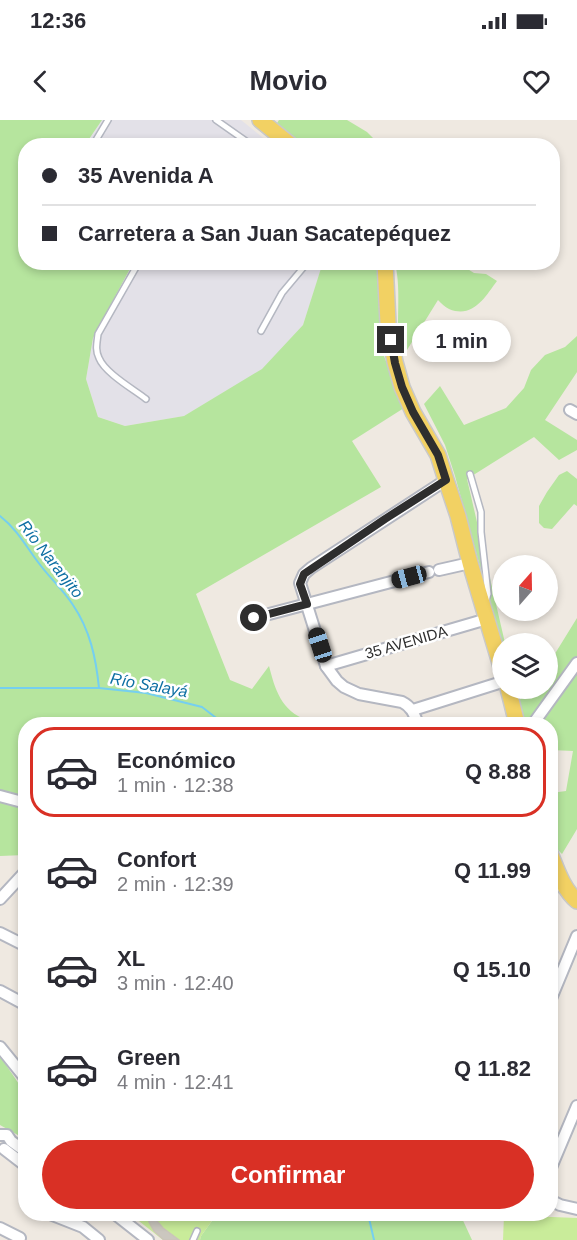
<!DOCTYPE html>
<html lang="es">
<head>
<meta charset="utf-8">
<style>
	:root { --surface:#fff; --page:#f7f7f7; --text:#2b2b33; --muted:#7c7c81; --line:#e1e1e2; --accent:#d93025 }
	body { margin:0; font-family:Arial,sans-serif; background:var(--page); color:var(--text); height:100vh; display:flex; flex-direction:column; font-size:22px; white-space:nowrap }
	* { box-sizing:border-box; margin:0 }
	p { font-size:20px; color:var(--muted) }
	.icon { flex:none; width:33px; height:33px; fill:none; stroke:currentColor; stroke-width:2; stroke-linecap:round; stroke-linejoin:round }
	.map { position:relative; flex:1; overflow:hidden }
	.side { position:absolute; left:18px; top:597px; width:540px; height:504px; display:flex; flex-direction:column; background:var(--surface); border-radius:24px; box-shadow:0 3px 9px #0003 }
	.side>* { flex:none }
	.guide { position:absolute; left:18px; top:18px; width:542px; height:132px; border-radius:24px; box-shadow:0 3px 9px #0003; display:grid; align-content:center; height:132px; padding:0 24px; background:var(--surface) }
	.needle { width:39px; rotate:20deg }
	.controls { position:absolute; left:492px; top:435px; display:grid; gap:12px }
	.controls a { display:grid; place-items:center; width:66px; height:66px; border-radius:50%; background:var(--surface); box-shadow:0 3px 9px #0003; font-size:30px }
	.end { position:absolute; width:27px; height:27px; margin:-14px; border:8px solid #2e2e2e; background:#fff; box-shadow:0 0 0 3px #fff }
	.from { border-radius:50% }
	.bubble { position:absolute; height:42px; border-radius:21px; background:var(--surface); box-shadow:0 3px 9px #0003; font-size:20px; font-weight:700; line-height:42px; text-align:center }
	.car { position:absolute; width:18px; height:36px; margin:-18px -9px; border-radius:8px; box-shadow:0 0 4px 2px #0007; background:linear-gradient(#222 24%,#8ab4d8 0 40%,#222 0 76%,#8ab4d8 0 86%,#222 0) }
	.guide b { display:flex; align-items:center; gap:21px; height:57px; font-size:22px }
	.guide b+b { border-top:2px solid var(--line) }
	.guide i { width:15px; height:15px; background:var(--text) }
	ul { padding:10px 0 0; list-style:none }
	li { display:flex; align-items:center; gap:18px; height:90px; margin:0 12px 9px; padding:0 12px; border:3px solid transparent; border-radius:24px }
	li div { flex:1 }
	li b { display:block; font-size:22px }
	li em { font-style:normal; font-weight:700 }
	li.active { border-color:var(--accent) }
	li>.icon { width:54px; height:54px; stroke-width:1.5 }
	.button { display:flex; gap:12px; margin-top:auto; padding:12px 24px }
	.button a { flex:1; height:69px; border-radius:36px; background:var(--accent); color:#fff; font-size:24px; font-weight:700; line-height:69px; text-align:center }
	.status { display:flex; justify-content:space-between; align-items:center; height:42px; padding:0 30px; background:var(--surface); direction:ltr }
	.status svg { height:16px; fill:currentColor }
	header { display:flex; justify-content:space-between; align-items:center; height:78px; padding:0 24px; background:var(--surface); font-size:27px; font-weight:700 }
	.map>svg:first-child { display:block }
	.industrial { fill:#e3e1e8 }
	.green { fill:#b6e59e }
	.pitch { fill:#c9ec9a }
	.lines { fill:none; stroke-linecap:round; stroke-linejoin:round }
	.stream { stroke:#75cff0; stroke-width:2 }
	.building { fill:#cbc7bf; stroke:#cbc5ba; stroke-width:1.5 }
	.service-casing { stroke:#b4b7c1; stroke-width:8 }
	.minor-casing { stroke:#b4b7c1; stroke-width:14 }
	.primary-casing { stroke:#c9c9c9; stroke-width:18 }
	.service { stroke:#fff; stroke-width:5 }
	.minor { stroke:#fff; stroke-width:10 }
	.primary { stroke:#f2d163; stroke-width:15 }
	.route { stroke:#2e2e2e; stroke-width:8 }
	.labels { text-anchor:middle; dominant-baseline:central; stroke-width:5; stroke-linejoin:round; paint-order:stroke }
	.street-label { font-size:15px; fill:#2e2e2e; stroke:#fff }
	.water-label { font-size:16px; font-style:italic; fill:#0d6fa3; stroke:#fff }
</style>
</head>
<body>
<div class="status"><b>12:36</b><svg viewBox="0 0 49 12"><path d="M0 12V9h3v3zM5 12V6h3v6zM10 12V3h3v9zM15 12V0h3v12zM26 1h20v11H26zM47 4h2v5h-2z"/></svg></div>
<header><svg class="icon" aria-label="back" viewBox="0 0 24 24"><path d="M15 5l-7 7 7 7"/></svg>Movio<svg class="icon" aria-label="heart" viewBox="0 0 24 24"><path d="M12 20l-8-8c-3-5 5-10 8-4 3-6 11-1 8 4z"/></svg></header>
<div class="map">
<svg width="577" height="1120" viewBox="0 0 577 1120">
	<rect width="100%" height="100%" fill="#efe9e1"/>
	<g class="industrial">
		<polygon points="102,0 241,0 272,25 85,26"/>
		<polygon points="133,143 323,143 303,205 263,249 184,296 125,306 98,297 86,259 93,218"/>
	</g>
	<g class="green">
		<path d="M0 0H102L85 25 26 26V142L133 143 93 218 86 259 98 297 125 306 184 296 262 249 303 205 323 142 377 143 384 236 404 288 352 321 381 367 196 474 230 560 252 569 269 546C275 569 281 591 307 600 314 602 323 603 331 604H26L25 735 0 736Z"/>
		<polygon points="279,0 347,0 367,12 380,25 303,25 277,3"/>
		<path d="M395 143H458L474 153 486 154 497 161C485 177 473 199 449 189 445 187 441 183 438 180L407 230 400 234C395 204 402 172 395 143Z"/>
		<polygon points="577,216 577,252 545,300 577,320 577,330 559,340 534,317 467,359 505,523 502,524 502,526 455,356 445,325 424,284 440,266 464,305 506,288 524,268 531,250 545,235 565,227"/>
		<polygon points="567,351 577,359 577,386 574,384 552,409 544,408 539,403 539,386 547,372 559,355"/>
		<polygon points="577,498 577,709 562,734 554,726 551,711 551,673 566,671 573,631 551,630 550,604 523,604 518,581 533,569 548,568 548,545"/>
		<polygon points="0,936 25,973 25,1019 0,1005"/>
		<polygon points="217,1094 460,1094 472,1120 200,1120 201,1116"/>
	</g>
	<g class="pitch">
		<polygon points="130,1094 217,1094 201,1116 200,1120 163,1120"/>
		<polygon points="504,1095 577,1098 577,1120 503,1120"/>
	</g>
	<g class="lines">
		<g class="stream">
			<path d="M0 396C19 411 26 427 41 446 51 459 64 471 73 485 90 510 96 538 99 568"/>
			<polyline points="0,568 99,568 146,573 202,587 224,604"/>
			<polyline points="368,1094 374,1120"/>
		</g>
	</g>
	<polygon class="building" points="148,1094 155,1094 157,1101 163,1108 179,1120 164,1120 154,1111 149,1102"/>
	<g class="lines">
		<defs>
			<g id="service">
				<polyline points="216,0 253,26"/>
				<polyline points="96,26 96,20 108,0"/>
				<path d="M139 142 98 214C97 223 95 230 99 238 105 253 133 269 146 279"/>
				<polyline points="261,211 282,173 308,142"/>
				<polyline points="470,354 481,392 481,412 488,474 486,480"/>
				<polyline points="129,1095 131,1094"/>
				<polyline points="193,1120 197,1111"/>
			</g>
			<g id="minor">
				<polyline points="570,290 577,294"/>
				<polyline points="439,450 470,443"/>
				<polyline points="254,498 429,452"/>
				<polyline points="326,546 487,499"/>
				<polyline points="413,590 502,562"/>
				<path d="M418 604C414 594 412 587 402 582L359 574 344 567 337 561 326 546 300 463 304 454 311 448 446 360"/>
				<polyline points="533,604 577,543"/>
				<polyline points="0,676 26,683"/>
				<polyline points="550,772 562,759"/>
				<polyline points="0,779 26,751"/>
				<polyline points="0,813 26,826"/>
				<polyline points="0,871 26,885"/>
				<polyline points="550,881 577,816"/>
				<polyline points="0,927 26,959"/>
				<polyline points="0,1015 7,1015 11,1021 26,1032"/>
				<polyline points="4,1029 26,1046"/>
				<polyline points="550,1050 577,986"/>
				<polyline points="550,1080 560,1085 577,1089"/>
				<polyline points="50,1094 83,1107 99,1120"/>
				<polyline points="115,1094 148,1120"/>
				<polyline points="0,1108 20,1118"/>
			</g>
			<g id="primary">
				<polyline points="260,0 292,26"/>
				<polyline points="385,142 388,203 395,242 402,267 413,292 438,335 446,360 458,396 470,443 502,550"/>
				<polyline points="508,568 517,604"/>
				<path d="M550 733C557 750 563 769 577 781"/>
			</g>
		</defs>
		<use href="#service" class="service-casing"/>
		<use href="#minor" class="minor-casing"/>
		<use href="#primary" class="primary-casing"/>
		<use href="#service" class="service"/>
		<use href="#minor" class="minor"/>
		<use href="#primary" class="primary"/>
	</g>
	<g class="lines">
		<polyline class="route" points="254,498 307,484 300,464 304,454 385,399 446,360 438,335 413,292 402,267 395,243 391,220"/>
	</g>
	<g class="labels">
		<g class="street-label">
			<text transform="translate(406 522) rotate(-16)">35 AVENIDA</text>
		</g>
		<g class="water-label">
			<text transform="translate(51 439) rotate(52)">Río Naranjito</text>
			<text transform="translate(149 565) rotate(10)">Río Salayá</text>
		</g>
	</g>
</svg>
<div class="controls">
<a><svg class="needle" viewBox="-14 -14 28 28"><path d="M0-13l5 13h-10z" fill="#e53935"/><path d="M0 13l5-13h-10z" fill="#7c7c81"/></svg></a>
<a><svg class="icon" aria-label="layers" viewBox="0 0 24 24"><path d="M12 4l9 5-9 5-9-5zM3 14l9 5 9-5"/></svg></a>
</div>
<i class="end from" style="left:254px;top:498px"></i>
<i class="end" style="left:391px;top:220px"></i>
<div class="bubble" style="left:412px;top:200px;width:99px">1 min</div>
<i class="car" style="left:409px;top:457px;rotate:255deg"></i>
<i class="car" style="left:320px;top:525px;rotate:342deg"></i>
<div class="guide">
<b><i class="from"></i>35 Avenida A</b>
<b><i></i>Carretera a San Juan Sacatepéquez</b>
</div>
<section class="side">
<ul>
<li class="active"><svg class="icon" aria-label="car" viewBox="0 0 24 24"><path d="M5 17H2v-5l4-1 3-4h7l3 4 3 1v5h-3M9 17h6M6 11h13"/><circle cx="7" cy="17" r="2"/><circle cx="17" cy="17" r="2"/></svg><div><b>Económico</b><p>1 min · 12:38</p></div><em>Q 8.88</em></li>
<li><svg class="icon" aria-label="car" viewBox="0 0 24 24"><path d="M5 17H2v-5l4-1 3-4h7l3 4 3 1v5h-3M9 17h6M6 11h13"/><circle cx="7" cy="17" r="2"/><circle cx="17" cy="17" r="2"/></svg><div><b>Confort</b><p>2 min · 12:39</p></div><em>Q 11.99</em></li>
<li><svg class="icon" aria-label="car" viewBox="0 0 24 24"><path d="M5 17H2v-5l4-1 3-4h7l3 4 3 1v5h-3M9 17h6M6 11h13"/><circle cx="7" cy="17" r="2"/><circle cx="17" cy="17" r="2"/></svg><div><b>XL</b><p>3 min · 12:40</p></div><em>Q 15.10</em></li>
<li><svg class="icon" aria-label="car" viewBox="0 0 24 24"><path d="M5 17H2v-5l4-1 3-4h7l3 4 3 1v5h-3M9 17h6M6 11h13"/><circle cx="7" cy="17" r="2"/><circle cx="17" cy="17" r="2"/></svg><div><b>Green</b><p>4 min · 12:41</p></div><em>Q 11.82</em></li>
</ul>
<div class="button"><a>Confirmar</a></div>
</section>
</div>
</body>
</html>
